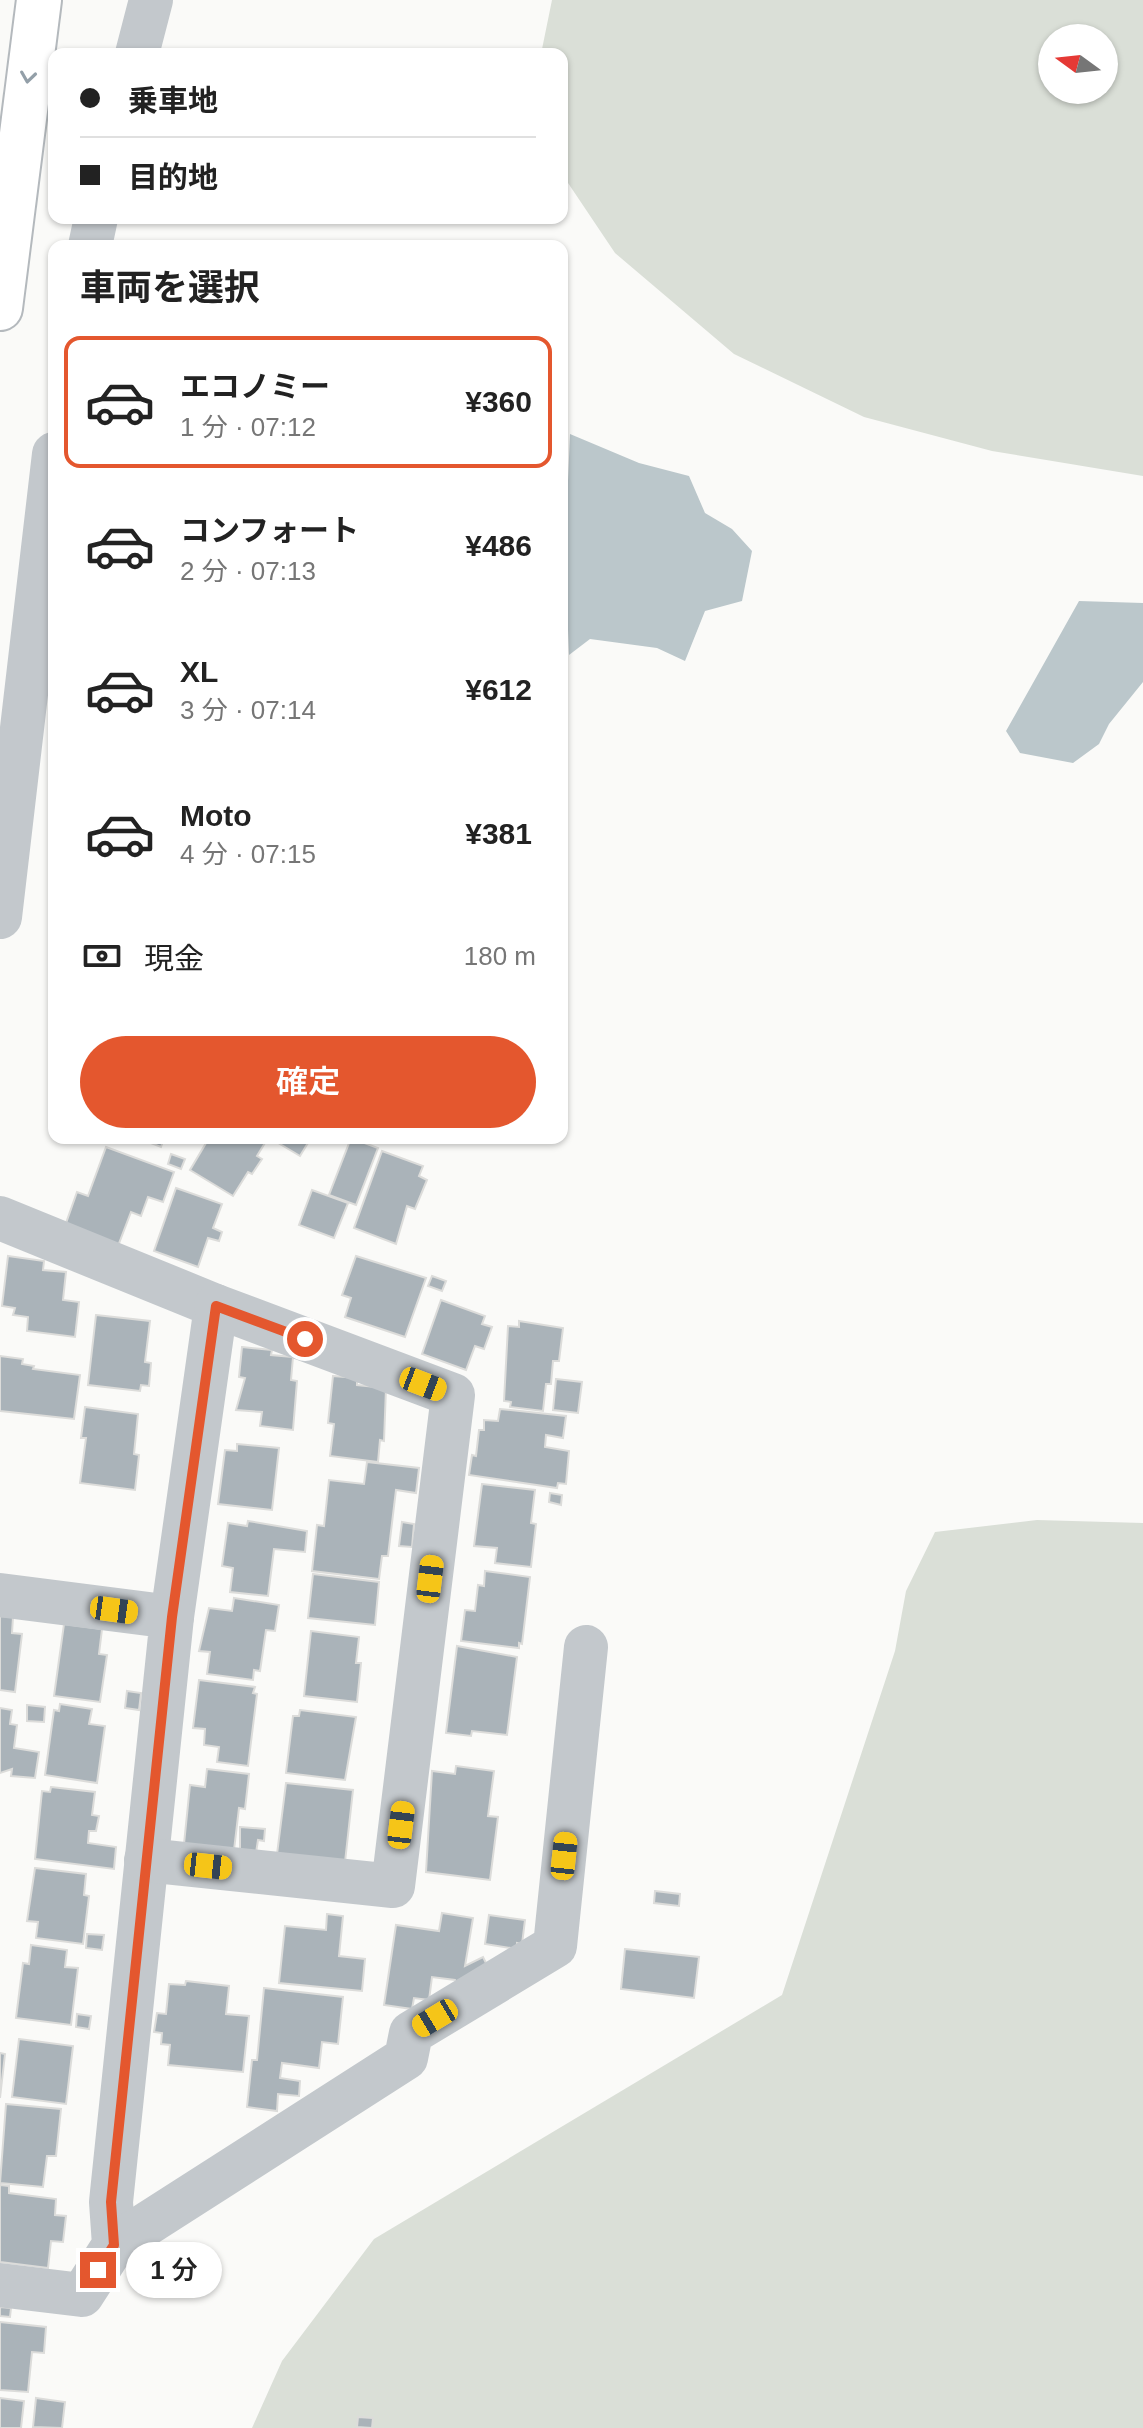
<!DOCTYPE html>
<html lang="ja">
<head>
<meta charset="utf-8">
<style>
	:root { --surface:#fff; --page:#f6f6f6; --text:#222; --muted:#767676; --line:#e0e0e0; --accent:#e4572e }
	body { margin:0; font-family:Arial,"Noto Sans JP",sans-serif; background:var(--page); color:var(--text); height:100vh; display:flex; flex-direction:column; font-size:30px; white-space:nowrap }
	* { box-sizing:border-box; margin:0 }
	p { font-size:26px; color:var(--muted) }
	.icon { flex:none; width:44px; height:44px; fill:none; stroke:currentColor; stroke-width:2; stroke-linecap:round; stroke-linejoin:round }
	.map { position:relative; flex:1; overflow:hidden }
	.details { position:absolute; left:48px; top:240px; width:520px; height:904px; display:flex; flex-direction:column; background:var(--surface); border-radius:16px; box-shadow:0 2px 6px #0004 }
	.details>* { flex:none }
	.top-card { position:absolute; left:48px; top:48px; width:520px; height:176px; border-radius:16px; box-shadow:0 2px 6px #0004; display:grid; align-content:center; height:176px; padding:0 32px; background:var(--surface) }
	.needle { width:52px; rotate:285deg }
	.tools { position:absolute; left:1038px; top:24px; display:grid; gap:16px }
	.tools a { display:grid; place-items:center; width:80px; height:80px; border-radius:50%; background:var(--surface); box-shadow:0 2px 6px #0004; font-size:40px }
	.end { position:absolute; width:36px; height:36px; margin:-18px; border:10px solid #e4572e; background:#fff; box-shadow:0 0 0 4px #fff }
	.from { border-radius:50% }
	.bubble { position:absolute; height:56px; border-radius:28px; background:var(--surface); box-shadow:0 2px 6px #0004; font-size:26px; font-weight:600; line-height:56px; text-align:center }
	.car { position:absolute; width:24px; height:48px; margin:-24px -12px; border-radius:10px; box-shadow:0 0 6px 2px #0007; background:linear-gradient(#f5c518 24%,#345 0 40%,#f5c518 0 76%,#345 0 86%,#f5c518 0) }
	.top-card b { display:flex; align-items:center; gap:28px; height:76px; font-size:30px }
	.top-card b+b { border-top:2px solid var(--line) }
	.top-card i { width:20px; height:20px; background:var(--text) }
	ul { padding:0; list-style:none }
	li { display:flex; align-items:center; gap:24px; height:132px; margin:0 16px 12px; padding:0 16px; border:4px solid transparent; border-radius:16px }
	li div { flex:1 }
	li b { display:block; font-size:30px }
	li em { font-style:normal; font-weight:600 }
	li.on { border-color:var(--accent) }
	li>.icon { width:72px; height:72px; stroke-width:1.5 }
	h2 { padding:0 32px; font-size:36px; line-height:96px }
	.pay { display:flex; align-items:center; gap:20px; height:88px; padding:0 32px; font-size:30px }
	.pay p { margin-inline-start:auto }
	.action { display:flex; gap:16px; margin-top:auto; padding:16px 32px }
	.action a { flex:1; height:92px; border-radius:48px; background:var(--accent); color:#fff; font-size:32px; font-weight:600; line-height:92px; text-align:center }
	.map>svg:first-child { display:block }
	.green { fill:#dadfd7; fill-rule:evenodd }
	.water { fill:#bbc7cb }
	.building { fill:#aab3b9; stroke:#dcdcda; stroke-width:2 }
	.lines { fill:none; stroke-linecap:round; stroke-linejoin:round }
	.highway-casing { stroke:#b4b9bd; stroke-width:48 }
	.minor { stroke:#c3c8cc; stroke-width:44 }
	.highway { stroke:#fff; stroke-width:44 }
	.oneway { stroke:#939fa8 }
	.route { stroke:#e4572e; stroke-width:10 }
</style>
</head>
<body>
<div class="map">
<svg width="1143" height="2428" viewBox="0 0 1143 2428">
	<rect width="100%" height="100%" fill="#fafaf8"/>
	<g class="green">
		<path d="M552 0H1143V476L992 451 864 417 734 354 615 253 566 180 562 168V54H541ZM1052 38H1104V90H1052Z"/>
		<polygon points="1037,1520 1143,1523 1143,2428 252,2428 282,2361 374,2239 782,1995 895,1651 906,1591 935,1532"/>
	</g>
	<g class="water">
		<polygon points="570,434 639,463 689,476 705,513 732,529 752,551 742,601 705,611 685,661 657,648 590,639 569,655 565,552"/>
		<polygon points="1079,601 1143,603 1143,682 1109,724 1099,744 1073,763 1020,753 1006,731"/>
	</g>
	<g class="building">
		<polygon points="138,1138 164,1138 161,1147"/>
		<polygon points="209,1138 268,1138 257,1156 262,1159 252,1174 248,1172 233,1196 190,1170"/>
		<polygon points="270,1138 311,1138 300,1156"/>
		<polygon points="351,1138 378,1148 356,1205 329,1195"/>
		<polygon points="106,1147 174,1172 163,1202 148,1197 141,1216 131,1212 118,1246 65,1226 77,1192 88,1196"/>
		<polygon points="382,1151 423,1166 419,1176 427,1180 415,1209 407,1206 396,1244 354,1228"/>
		<polygon points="171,1154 185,1159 181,1169 168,1164"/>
		<polygon points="176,1188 222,1204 213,1228 222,1232 219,1241 208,1238 198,1267 154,1251"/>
		<polygon points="312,1190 348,1203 334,1238 299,1225"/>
		<polygon points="8,1256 44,1261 43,1270 66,1272 63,1300 79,1302 75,1337 27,1331 28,1317 13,1315 15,1308 2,1306"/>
		<polygon points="356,1256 426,1278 405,1337 345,1317 351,1298 342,1295"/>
		<polygon points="432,1276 446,1281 442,1291 428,1286"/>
		<polygon points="441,1300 485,1316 482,1324 492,1327 484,1349 475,1346 466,1370 422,1354"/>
		<polygon points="96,1315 150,1321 145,1362 151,1363 149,1386 141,1385 140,1391 88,1385"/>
		<polygon points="519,1321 563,1328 559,1361 553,1361 551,1384 546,1384 543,1411 510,1407 511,1402 504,1401 508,1326 519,1327"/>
		<polygon points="242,1347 272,1350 271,1355 293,1357 291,1380 297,1381 293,1430 260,1426 262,1412 236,1410 245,1378 239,1377"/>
		<polygon points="0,1356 23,1359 22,1364 34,1366 33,1369 80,1375 74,1419 0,1411"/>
		<polygon points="333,1376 357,1378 357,1385 386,1388 384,1441 380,1440 378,1462 330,1456 334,1424 328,1423"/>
		<polygon points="556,1379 582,1382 578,1413 553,1410"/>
		<polygon points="85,1407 138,1414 134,1454 139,1455 135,1490 80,1483 86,1438 81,1438"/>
		<polygon points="500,1409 566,1416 563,1438 546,1435 545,1447 569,1451 566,1484 558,1483 557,1488 469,1475 472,1455 476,1456 479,1430 484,1430 484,1420 498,1421"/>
		<polygon points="237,1444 279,1448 272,1510 218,1504 225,1450 237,1451"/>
		<polygon points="367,1462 419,1468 416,1493 396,1490 388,1556 382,1556 379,1579 312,1571 317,1525 324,1526 329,1480 364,1484"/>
		<polygon points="482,1484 535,1490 531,1523 536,1524 531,1567 495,1563 497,1548 474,1546"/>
		<polygon points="550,1493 562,1495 561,1505 549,1502"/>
		<polygon points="248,1521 307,1531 305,1552 274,1549 268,1596 230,1592 233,1568 222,1566 228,1523 247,1526"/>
		<polygon points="402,1522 414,1524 412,1547 399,1546"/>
		<polygon points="485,1571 530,1577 522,1644 519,1643 519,1648 461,1641 465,1610 475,1611 478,1585 484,1586"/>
		<polygon points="313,1574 379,1582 375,1625 308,1618"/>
		<polygon points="234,1598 279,1605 275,1631 266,1630 260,1671 254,1670 253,1680 207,1674 210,1652 199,1651 209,1608 232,1611"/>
		<polygon points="0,1616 13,1617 12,1633 22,1634 15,1692 0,1690"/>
		<polygon points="64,1624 102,1629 99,1654 107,1655 100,1702 54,1696"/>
		<polygon points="311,1631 359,1637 356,1663 361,1663 357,1702 304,1696"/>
		<polygon points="457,1646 517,1657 507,1735 472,1731 471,1736 446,1733"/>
		<polygon points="199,1680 255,1687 253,1693 257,1694 248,1766 217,1762 219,1747 204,1745 205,1729 193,1728"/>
		<polygon points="127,1691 141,1693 139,1710 125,1708"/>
		<polygon points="60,1704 92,1709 89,1724 105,1726 97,1783 45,1775 54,1710 59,1711"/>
		<polygon points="27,1705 45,1707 44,1722 27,1721"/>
		<polygon points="0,1708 12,1710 10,1724 17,1725 14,1748 39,1752 35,1778 11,1776 12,1769 0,1773"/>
		<polygon points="300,1710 356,1717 345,1780 286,1773 293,1716 299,1716"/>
		<polygon points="456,1766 494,1771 488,1816 498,1817 490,1880 426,1872 432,1771 455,1774"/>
		<polygon points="207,1769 249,1774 245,1809 239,1808 234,1850 184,1844 190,1785 205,1787"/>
		<polygon points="286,1783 353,1790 345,1862 277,1854"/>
		<polygon points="51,1787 95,1792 92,1815 99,1816 96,1831 89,1831 88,1843 116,1847 114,1869 35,1859 42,1791 50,1792"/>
		<polygon points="240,1827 265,1829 264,1841 258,1840 256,1853 240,1851"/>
		<polygon points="35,1868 86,1874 84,1895 89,1896 83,1944 36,1938 38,1922 27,1921"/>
		<polygon points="655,1891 680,1894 679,1906 654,1903"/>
		<polygon points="442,1913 473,1918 465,1966 483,1957 489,1969 458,1985 455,1980 432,1977 429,2000 414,1998 412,2009 384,2005 396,1925 439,1931"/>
		<polygon points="327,1914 343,1916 339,1956 365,1959 362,1991 279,1983 285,1926 326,1930"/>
		<polygon points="489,1915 525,1920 522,1944 517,1943 517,1949 485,1944"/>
		<polygon points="87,1934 104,1935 102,1950 86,1948"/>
		<polygon points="31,1945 67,1950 65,1967 78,1968 71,2025 16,2018 23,1963 29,1964"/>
		<polygon points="625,1949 699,1957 694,1998 621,1989"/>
		<polygon points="186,1981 229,1986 226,2014 249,2016 243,2072 168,2065 170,2045 161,2044 162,2033 154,2032 157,2013 166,2014 169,1984 185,1985"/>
		<polygon points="264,1988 343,1997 338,2044 322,2042 319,2068 282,2063 280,2078 300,2081 299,2096 278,2094 277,2111 247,2107 252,2060 257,2060"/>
		<polygon points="77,2014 91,2016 89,2029 76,2027"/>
		<polygon points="19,2039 73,2046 66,2104 12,2097"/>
		<polygon points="0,2053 5,2054 0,2098"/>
		<polygon points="6,2104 61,2109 56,2156 47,2156 43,2187 0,2183"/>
		<polygon points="0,2185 9,2186 9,2193 56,2199 55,2215 66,2216 63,2242 51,2241 48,2268 0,2262"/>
		<polygon points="0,2307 11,2308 10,2317 0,2316"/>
		<polygon points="0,2322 46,2327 44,2353 32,2352 28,2392 0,2390"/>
		<polygon points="0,2398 24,2401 21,2428 0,2428"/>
		<polygon points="36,2398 65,2402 62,2428 33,2427"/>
		<polygon points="358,2417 373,2418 372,2428 357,2427"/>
	</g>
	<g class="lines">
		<defs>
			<polyline id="highway" points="0,308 39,0"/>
		</defs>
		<use href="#highway" class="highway-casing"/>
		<g class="minor">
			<polyline points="137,54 151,0"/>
			<polyline points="90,246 96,218"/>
			<polyline points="0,917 54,454"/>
			<polyline points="0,1218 216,1306 172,1617"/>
			<polyline points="0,1595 172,1617 111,2202 114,2245 82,2295 0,2285"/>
			<polyline points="146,1860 393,1886 453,1395 216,1306"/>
			<polyline points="114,2245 406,2058 411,2033 555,1946 586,1647"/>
		</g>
		<use href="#highway" class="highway"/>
	</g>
	<defs><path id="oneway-chevron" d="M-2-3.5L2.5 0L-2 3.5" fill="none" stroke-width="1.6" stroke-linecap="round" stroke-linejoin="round" transform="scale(2)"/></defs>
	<use class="oneway" href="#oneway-chevron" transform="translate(28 77) rotate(98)"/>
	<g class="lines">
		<polyline class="route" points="98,2270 114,2245 111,2202 172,1617 216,1306 305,1339"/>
	</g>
</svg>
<div class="tools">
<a><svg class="needle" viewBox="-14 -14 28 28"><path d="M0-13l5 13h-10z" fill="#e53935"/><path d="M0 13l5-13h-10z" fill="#767676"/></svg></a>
</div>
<i class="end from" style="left:305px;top:1339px"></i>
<i class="end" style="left:98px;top:2270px"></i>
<div class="bubble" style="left:126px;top:2242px;width:96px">1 分</div>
<i class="car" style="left:423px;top:1384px;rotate:111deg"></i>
<i class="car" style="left:430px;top:1579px;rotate:7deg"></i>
<i class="car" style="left:114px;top:1610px;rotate:98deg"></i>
<i class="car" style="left:401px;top:1825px;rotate:7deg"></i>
<i class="car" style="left:564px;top:1856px;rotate:6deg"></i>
<i class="car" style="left:208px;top:1866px;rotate:96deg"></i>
<i class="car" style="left:435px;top:2018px;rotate:239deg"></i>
<div class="top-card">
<b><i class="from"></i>乗車地</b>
<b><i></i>目的地</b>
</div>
<section class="details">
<h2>車両を選択</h2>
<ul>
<li class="on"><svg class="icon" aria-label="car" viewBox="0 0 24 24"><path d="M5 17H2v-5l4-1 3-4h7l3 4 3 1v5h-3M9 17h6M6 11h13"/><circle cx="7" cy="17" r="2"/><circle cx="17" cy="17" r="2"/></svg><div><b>エコノミー</b><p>1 分 · 07:12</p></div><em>¥360</em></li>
<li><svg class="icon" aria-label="car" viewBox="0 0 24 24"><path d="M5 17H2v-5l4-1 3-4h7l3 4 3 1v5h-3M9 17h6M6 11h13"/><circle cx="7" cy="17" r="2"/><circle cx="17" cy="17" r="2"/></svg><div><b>コンフォート</b><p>2 分 · 07:13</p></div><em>¥486</em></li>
<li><svg class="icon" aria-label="car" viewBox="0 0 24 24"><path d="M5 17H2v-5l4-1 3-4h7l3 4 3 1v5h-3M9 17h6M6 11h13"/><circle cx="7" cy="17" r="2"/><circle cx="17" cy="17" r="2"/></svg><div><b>XL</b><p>3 分 · 07:14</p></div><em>¥612</em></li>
<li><svg class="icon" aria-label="car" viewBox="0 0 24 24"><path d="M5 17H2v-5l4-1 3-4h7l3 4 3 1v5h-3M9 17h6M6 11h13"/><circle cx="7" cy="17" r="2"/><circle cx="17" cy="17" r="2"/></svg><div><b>Moto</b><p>4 分 · 07:15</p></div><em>¥381</em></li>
</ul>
<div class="pay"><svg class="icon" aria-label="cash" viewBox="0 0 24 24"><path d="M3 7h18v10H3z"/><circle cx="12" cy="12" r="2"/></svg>現金<p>180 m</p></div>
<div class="action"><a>確定</a></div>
</section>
</div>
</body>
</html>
